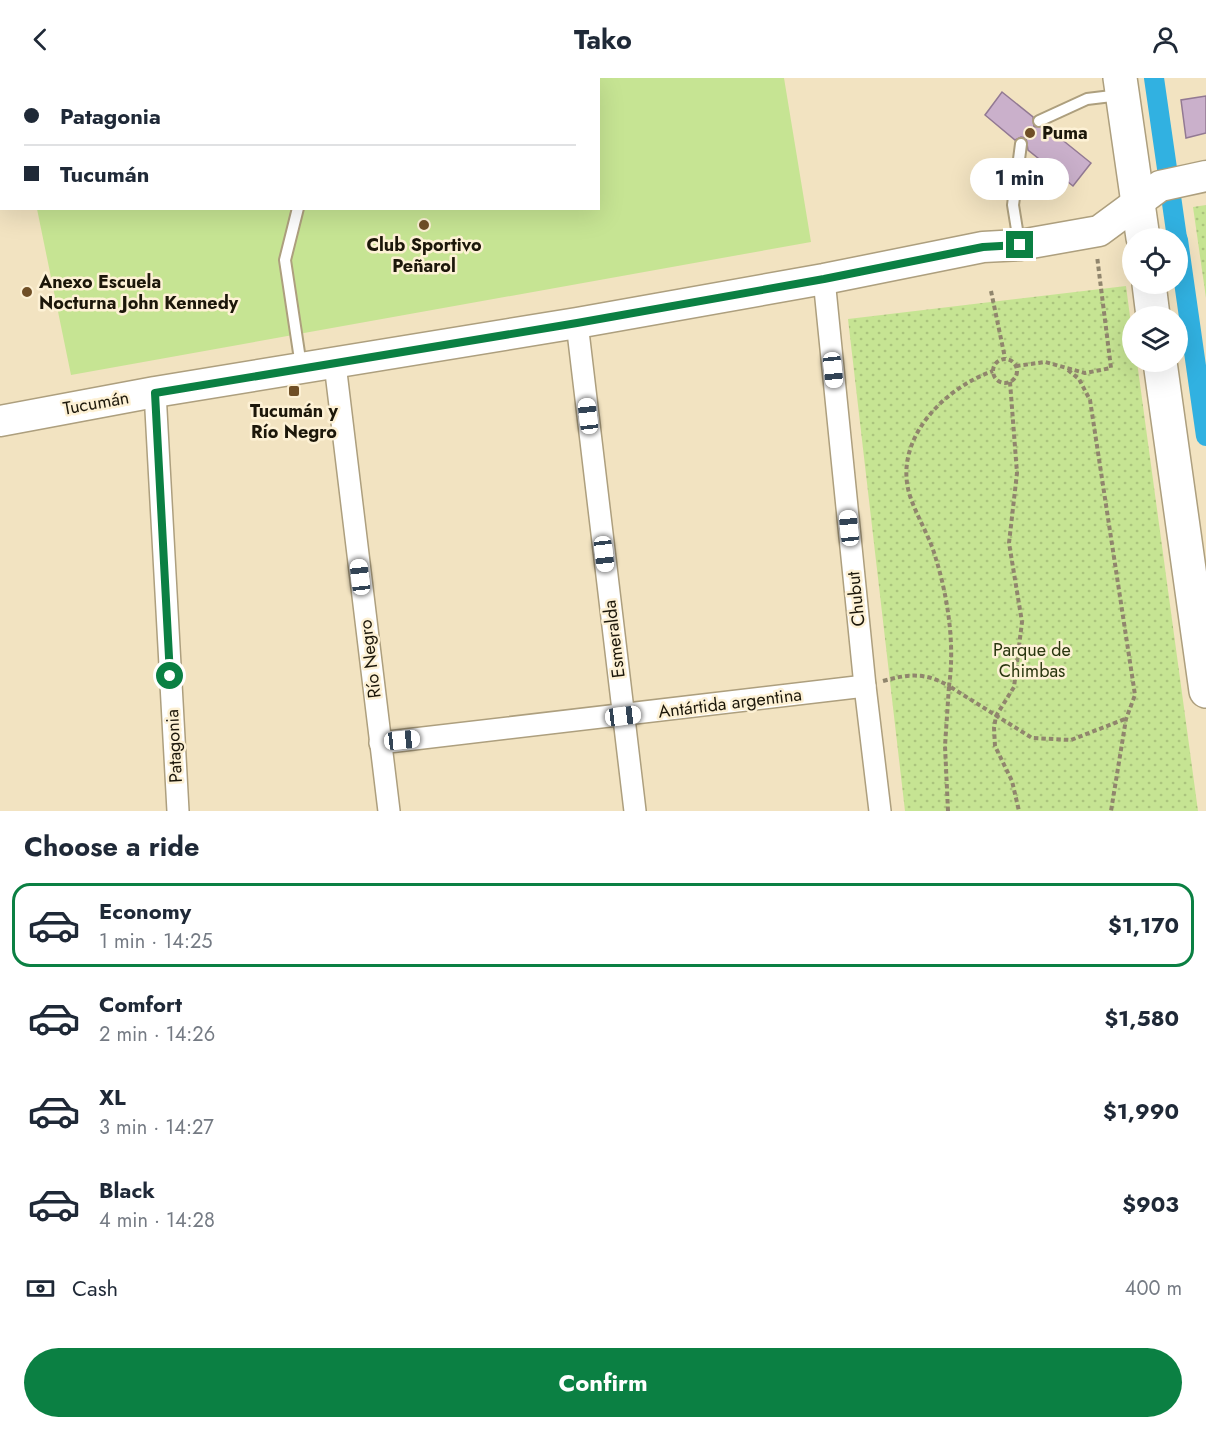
<!DOCTYPE html>
<html lang="en">
<head>
<meta charset="utf-8">
<style>
	:root { --surface:#fff; --page:#f2f2f3; --text:#1f2937; --muted:#747a83; --line:#e0e1e3; --accent:#0b8043 }
	body { margin:0; font-family:Jost,sans-serif; background:var(--page); color:var(--text); height:100vh; display:flex; flex-direction:column; font-size:22px; white-space:nowrap }
	* { box-sizing:border-box; margin:0 }
	p { font-size:20px; color:var(--muted) }
	.icon { flex:none; width:33px; height:33px; fill:none; stroke:currentColor; stroke-width:2; stroke-linecap:round; stroke-linejoin:round }
	.map { position:relative; height:733px; overflow:hidden }
	.panel { display:flex; flex-direction:column; background:var(--surface); flex:1 }
	.panel>* { flex:none }
	.guide { position:absolute; left:0px; top:0px; width:600px; height:132px; box-shadow:0 6px 24px #0002; display:grid; align-content:center; height:132px; padding:0 24px; background:var(--surface) }
	.controls { position:absolute; left:1122px; top:150px; display:grid; gap:12px }
	.controls a { display:grid; place-items:center; width:66px; height:66px; border-radius:50%; background:var(--surface); box-shadow:0 6px 24px #0002; font-size:30px }
	.end { position:absolute; width:27px; height:27px; margin:-14px; border:8px solid #0b8043; background:#fff; box-shadow:0 0 0 3px #fff }
	.from { border-radius:50% }
	.bubble { position:absolute; height:42px; border-radius:21px; background:var(--surface); box-shadow:0 6px 24px #0002; font-size:20px; font-weight:700; line-height:42px; text-align:center }
	.car { position:absolute; width:18px; height:36px; margin:-18px -9px; border-radius:8px; box-shadow:0 0 4px 2px #0007; background:linear-gradient(#fff 24%,#345 0 40%,#fff 0 76%,#345 0 86%,#fff 0) }
	.guide b { display:flex; align-items:center; gap:21px; height:57px; font-size:22px }
	.guide b+b { border-top:2px solid var(--line) }
	.guide i { width:15px; height:15px; background:var(--text) }
	ul { padding:0; list-style:none }
	li { display:flex; align-items:center; gap:18px; height:84px; margin:0 12px 9px; padding:0 12px; border:3px solid transparent; border-radius:18px }
	li div { flex:1 }
	li b { display:block; font-size:22px }
	li em { font-style:normal; font-weight:700 }
	li.current { border-color:var(--accent) }
	li>.icon { width:54px; height:54px; stroke-width:1.5 }
	h2 { padding:0 24px; font-size:27px; line-height:72px }
	.pay { display:flex; align-items:center; gap:15px; height:66px; padding:0 24px; font-size:22px }
	.pay p { margin-inline-start:auto }
	.action { display:flex; gap:12px; margin-top:auto; padding:12px 24px }
	.action a { flex:1; height:69px; border-radius:36px; background:var(--accent); color:#fff; font-size:24px; font-weight:700; line-height:69px; text-align:center }
	header { display:flex; justify-content:space-between; align-items:center; height:78px; padding:0 24px; background:var(--surface); font-size:27px; font-weight:700 }
	.map>svg:first-child { display:block }
	.green { fill:#c6e493 }
	.park { fill:url(#park-dots) }
	.lines { fill:none; stroke-linecap:round; stroke-linejoin:round }
	.canal { stroke:#31b1e1; stroke-width:20 }
	.building { fill:#cab0cb; stroke:#927993; stroke-width:1.5 }
	.lane-casing { stroke:#ad9f7e; stroke-width:14 }
	.street-casing { stroke:#ad9f7e; stroke-width:24 }
	.secondary-casing { stroke:#ad9f7e; stroke-width:33 }
	.primary-casing { stroke:#ad9f7e; stroke-width:36 }
	.path { stroke:#90856d; stroke-width:4; stroke-dasharray:4.5 3; stroke-linecap:butt }
	.lane { stroke:#fff; stroke-width:10 }
	.street { stroke:#fff; stroke-width:21 }
	.secondary { stroke:#fff; stroke-width:30 }
	.primary { stroke:#fff; stroke-width:33 }
	.route { stroke:#0b8043; stroke-width:8 }
	.poi-dot { fill:#704f26; stroke:#fdf1d5; stroke-width:2 }
	.labels { text-anchor:middle; dominant-baseline:central; stroke-width:5; stroke-linejoin:round; paint-order:stroke }
	.poi-label { font-size:18px; font-weight:bold; fill:#1c170a; stroke:#fdf1d5; text-anchor:start }
	.street-label { font-size:18px; fill:#1c170a; stroke:#fdf1d5 }
	.park-label { font-size:18px; fill:#2a370f; stroke:#fdf1d5 }
</style>
</head>
<body>
<header><svg class="icon" aria-label="back" viewBox="0 0 24 24"><path d="M15 5l-7 7 7 7"/></svg>Tako<svg class="icon" aria-label="person" viewBox="0 0 24 24"><circle cx="12" cy="8" r="4"/><path d="M4 21q1-7 8-7t8 7"/></svg></header>
<div class="map">
<svg width="1206" height="733" viewBox="0 0 1206 733">
	<defs>
		<pattern id="park-dots" width="8" height="8" patternUnits="userSpaceOnUse" patternTransform="scale(1.5)"><rect width="8" height="8" fill="#c6e493"/><path d="M2 2h.1M6 6h.1" fill="none" stroke="#aac37d" stroke-width="1.8" stroke-linecap="round"/></pattern>
	</defs>
	<rect width="100%" height="100%" fill="#f2e3c1"/>
	<polygon class="green" points="0,0 784,0 811,164 71,297 37,131 598,130 598,2 2,2 0,79"/>
	<g class="park">
		<polygon points="1206,127 1206,220 1193,129"/>
		<polygon points="1126,208 1132,254 1132,284 1137,284 1198,733 905,733 848,241"/>
	</g>
	<g class="lines">
		<g class="canal">
			<polyline points="1154,0 1177,160"/>
			<polyline points="1178,162 1206,358"/>
		</g>
	</g>
	<g class="building">
		<polygon points="1002,14 1033,39 1034,49 1045,48 1091,85 1073,108 1028,72 1026,60 1021,59 1015,62 985,37"/>
		<polygon points="1206,18 1206,55 1186,60 1181,22"/>
	</g>
	<g class="lines">
		<defs>
			<g id="lane">
				<polyline points="507,2 514,0"/>
				<polyline points="1039,43 1087,21 1120,17"/>
				<polyline points="298,130 285,182 301,288"/>
				<polyline points="1019,164 1013,127 1021,66"/>
			</g>
			<g id="street">
				<polyline points="824,201 865,608 880,733"/>
				<polyline points="577,245 635,733"/>
				<polyline points="335,286 389,733"/>
				<polyline points="155,314 178,733"/>
				<polyline points="380,665 865,608"/>
			</g>
			<polyline id="secondary" points="0,343 155,314 577,245 824,201 983,169 1020,167 1099,153 1160,108 1206,98"/>
			<g id="primary">
				<polyline points="1120,0 1143,160"/>
				<polyline points="1149,206 1153,238"/>
				<polyline points="1160,284 1206,613"/>
			</g>
		</defs>
		<use href="#lane" class="lane-casing"/>
		<use href="#street" class="street-casing"/>
		<use href="#secondary" class="secondary-casing"/>
		<use href="#primary" class="primary-casing"/>
		<g class="path">
			<polyline points="991,213 1005,280"/>
			<circle cx="1005" cy="293" r="12"/>
			<polyline points="1016,288 1045,284 1085,295 1111,290 1097,178"/>
			<polyline points="1068,292 1079,301 1090,322 1135,617 1126,641 1111,733"/>
			<polyline points="1010,304 1017,395 1009,465 1022,544 1014,609 996,638 994,650 995,668 1012,703 1019,733"/>
			<path d="M883 603C908 596 925 594 949 608 955 567 948 520 936 481 930 459 917 439 910 418 892 362 944 310 993 293"/>
			<polyline points="948,733 945,668 949,608 1032,660 1071,662 1125,641"/>
		</g>
		<use href="#lane" class="lane"/>
		<use href="#street" class="street"/>
		<use href="#secondary" class="secondary"/>
		<use href="#primary" class="primary"/>
	</g>
	<g class="lines">
		<polyline class="route" points="170,598 155,315 577,245 824,201 983,169 1020,167"/>
	</g>
	<g class="poi-dot">
		<circle cx="1030" cy="55" r="6"/>
		<circle cx="424" cy="147" r="6"/>
		<circle cx="27" cy="214" r="6"/>
		<rect x="288" y="307" width="12" height="12" rx="3"/>
	</g>
	<g class="labels">
		<g class="poi-label">
			<text x="1042" y="55">Puma</text>
			<text x="424" y="167" text-anchor="middle">Club Sportivo<tspan x="424" dy="21">Peñarol</tspan></text>
			<text x="39" y="204">Anexo Escuela<tspan x="39" dy="21">Nocturna John Kennedy</tspan></text>
			<text x="294" y="333" text-anchor="middle">Tucumán y<tspan x="294" dy="21">Río Negro</tspan></text>
		</g>
		<g class="street-label">
			<text transform="translate(96 325) rotate(-10)">Tucumán</text>
			<text transform="translate(856 521) rotate(-96)">Chubut</text>
			<text transform="translate(614 561) rotate(-97)">Esmeralda</text>
			<text transform="translate(370 581) rotate(-97)">Río Negro</text>
			<text transform="translate(730 625) rotate(-7)">Antártida argentina</text>
			<text transform="translate(174 668) rotate(-93)">Patagonia</text>
		</g>
		<g class="park-label">
			<text x="1032" y="572">Parque de<tspan x="1032" dy="21">Chimbas</tspan></text>
		</g>
	</g>
</svg>
<div class="controls">
<a><svg class="icon" aria-label="locate" viewBox="0 0 24 24"><circle cx="12" cy="12" r="6"/><path d="M12 2v4M12 18v4M2 12h4M18 12h4"/></svg></a>
<a><svg class="icon" aria-label="layers" viewBox="0 0 24 24"><path d="M12 4l9 5-9 5-9-5zM3 14l9 5 9-5"/></svg></a>
</div>
<i class="end from" style="left:170px;top:598px"></i>
<i class="end" style="left:1020px;top:167px"></i>
<div class="bubble" style="left:970px;top:80px;width:99px">1 min</div>
<i class="car" style="left:833px;top:292px;rotate:174deg"></i>
<i class="car" style="left:588px;top:338px;rotate:353deg"></i>
<i class="car" style="left:849px;top:450px;rotate:354deg"></i>
<i class="car" style="left:604px;top:476px;rotate:173deg"></i>
<i class="car" style="left:360px;top:499px;rotate:353deg"></i>
<i class="car" style="left:623px;top:638px;rotate:83deg"></i>
<i class="car" style="left:402px;top:662px;rotate:84deg"></i>
<div class="guide">
<b><i class="from"></i>Patagonia</b>
<b><i></i>Tucumán</b>
</div>
</div>
<section class="panel">
<h2>Choose a ride</h2>
<ul>
<li class="current"><svg class="icon" aria-label="car" viewBox="0 0 24 24"><path d="M5 17H2v-5l4-1 3-4h7l3 4 3 1v5h-3M9 17h6M6 11h13"/><circle cx="7" cy="17" r="2"/><circle cx="17" cy="17" r="2"/></svg><div><b>Economy</b><p>1 min · 14:25</p></div><em>$1,170</em></li>
<li><svg class="icon" aria-label="car" viewBox="0 0 24 24"><path d="M5 17H2v-5l4-1 3-4h7l3 4 3 1v5h-3M9 17h6M6 11h13"/><circle cx="7" cy="17" r="2"/><circle cx="17" cy="17" r="2"/></svg><div><b>Comfort</b><p>2 min · 14:26</p></div><em>$1,580</em></li>
<li><svg class="icon" aria-label="car" viewBox="0 0 24 24"><path d="M5 17H2v-5l4-1 3-4h7l3 4 3 1v5h-3M9 17h6M6 11h13"/><circle cx="7" cy="17" r="2"/><circle cx="17" cy="17" r="2"/></svg><div><b>XL</b><p>3 min · 14:27</p></div><em>$1,990</em></li>
<li><svg class="icon" aria-label="car" viewBox="0 0 24 24"><path d="M5 17H2v-5l4-1 3-4h7l3 4 3 1v5h-3M9 17h6M6 11h13"/><circle cx="7" cy="17" r="2"/><circle cx="17" cy="17" r="2"/></svg><div><b>Black</b><p>4 min · 14:28</p></div><em>$903</em></li>
</ul>
<div class="pay"><svg class="icon" aria-label="cash" viewBox="0 0 24 24"><path d="M3 7h18v10H3z"/><circle cx="12" cy="12" r="2"/></svg>Cash<p>400 m</p></div>
<div class="action"><a>Confirm</a></div>
</section>
</body>
</html>
